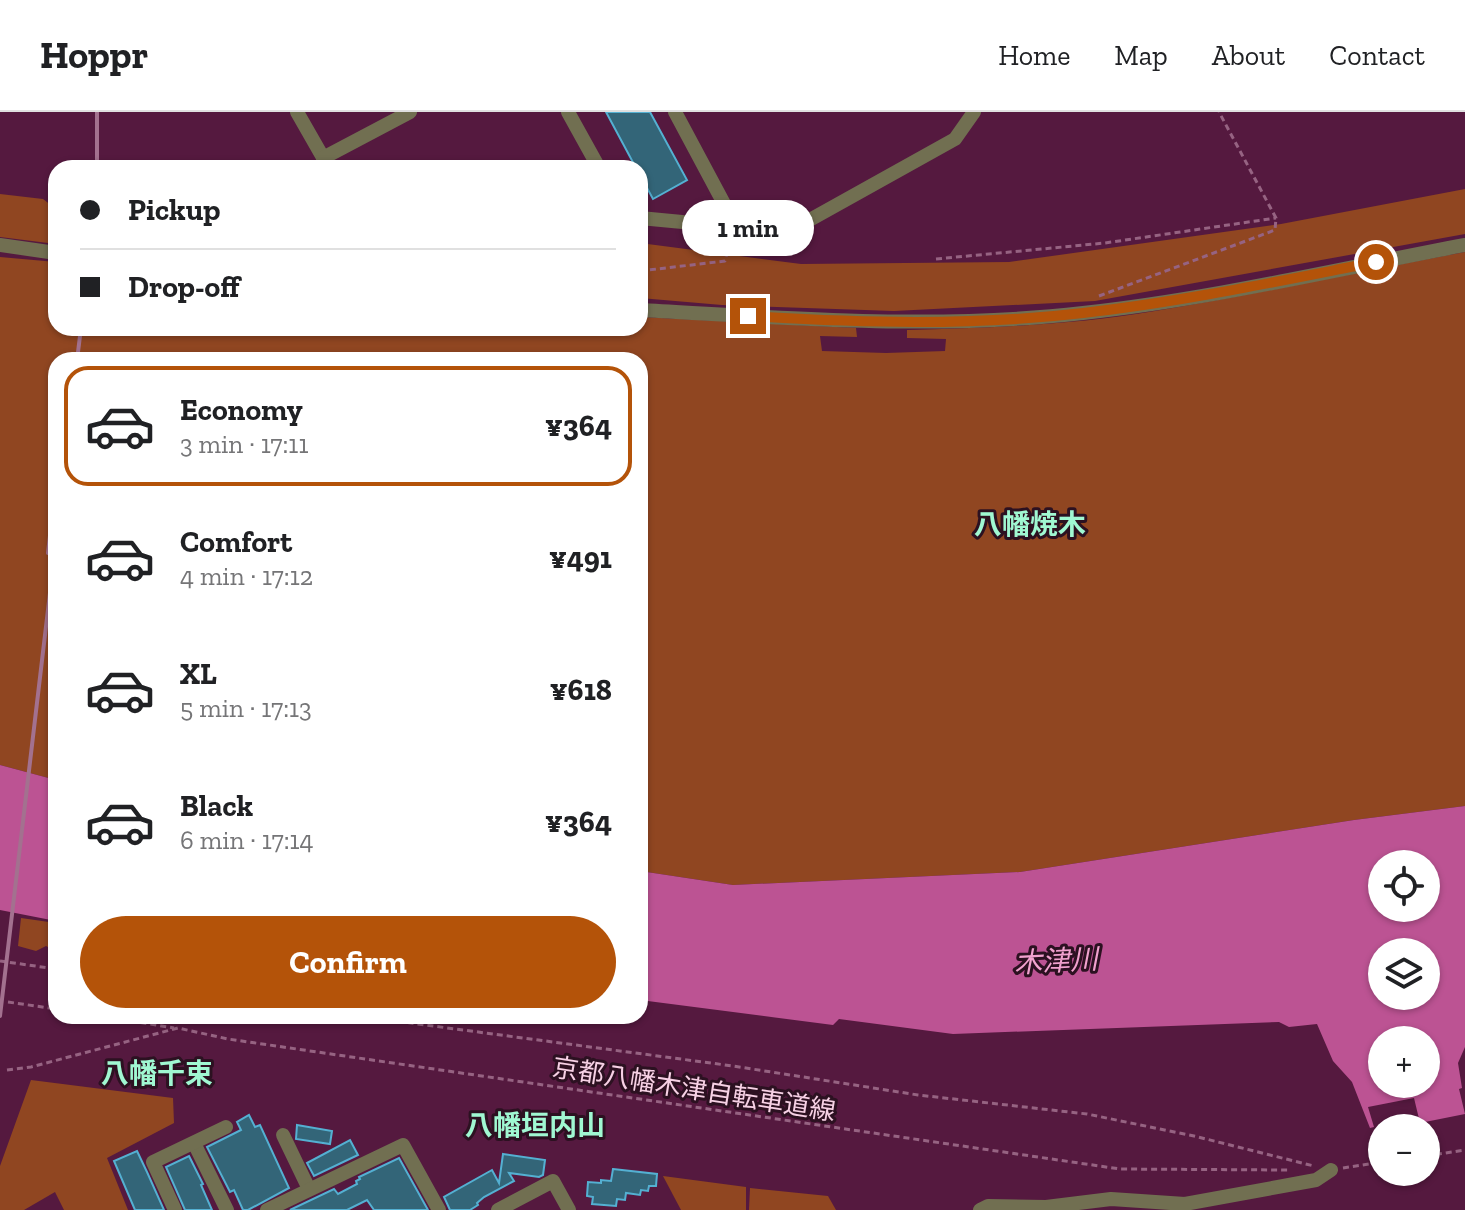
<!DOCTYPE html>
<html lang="en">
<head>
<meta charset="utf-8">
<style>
	:root { --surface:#fff; --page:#f2f2f2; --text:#202124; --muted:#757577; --line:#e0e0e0; --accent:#b45309 }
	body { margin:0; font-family:"Zilla Slab","Noto Sans JP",serif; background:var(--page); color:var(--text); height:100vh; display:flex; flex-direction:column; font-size:30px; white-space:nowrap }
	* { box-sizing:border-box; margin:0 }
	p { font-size:26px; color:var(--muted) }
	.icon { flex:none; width:44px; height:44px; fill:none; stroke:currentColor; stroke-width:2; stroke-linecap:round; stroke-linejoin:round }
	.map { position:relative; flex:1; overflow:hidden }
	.panel { position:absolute; left:48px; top:240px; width:600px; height:672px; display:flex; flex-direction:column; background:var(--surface); border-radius:24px; box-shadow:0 2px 6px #0004 }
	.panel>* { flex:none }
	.banner { position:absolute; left:48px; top:48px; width:600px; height:176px; border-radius:24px; box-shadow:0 2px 6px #0004; display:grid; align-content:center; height:176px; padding:0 32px; background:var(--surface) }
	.fabs { position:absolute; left:1368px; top:738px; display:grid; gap:16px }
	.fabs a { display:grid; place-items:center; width:72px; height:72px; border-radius:50%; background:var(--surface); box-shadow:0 2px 6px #0004; font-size:40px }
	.end { position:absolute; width:36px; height:36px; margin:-18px; border:10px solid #b45309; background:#fff; box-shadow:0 0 0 4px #fff }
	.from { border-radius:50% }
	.bubble { position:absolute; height:56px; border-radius:28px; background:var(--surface); box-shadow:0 2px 6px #0004; font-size:26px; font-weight:800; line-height:56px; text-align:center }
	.banner b { display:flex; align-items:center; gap:28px; height:76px; font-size:30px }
	.banner b+b { border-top:2px solid var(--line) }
	.banner i { width:20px; height:20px; background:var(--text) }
	ul { padding:14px 0 0; list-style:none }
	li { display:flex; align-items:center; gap:24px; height:120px; margin:0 16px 12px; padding:0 16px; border:4px solid transparent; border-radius:24px }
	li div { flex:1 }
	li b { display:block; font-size:30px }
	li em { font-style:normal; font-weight:800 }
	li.selected { border-color:var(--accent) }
	li>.icon { width:72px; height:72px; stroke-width:1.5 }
	.primary-button { display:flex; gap:16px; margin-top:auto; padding:16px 32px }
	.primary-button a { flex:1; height:92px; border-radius:48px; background:var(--accent); color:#fff; font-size:32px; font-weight:800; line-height:92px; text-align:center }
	header { display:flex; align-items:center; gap:48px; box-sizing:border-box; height:112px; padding:0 40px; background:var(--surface); border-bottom:2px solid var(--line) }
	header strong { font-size:38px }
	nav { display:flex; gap:44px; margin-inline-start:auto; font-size:28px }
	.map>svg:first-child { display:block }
	.green { fill:#904621 }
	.water { fill:#bc5393; fill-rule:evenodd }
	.building { fill:#336578; stroke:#54b0d2; stroke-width:2 }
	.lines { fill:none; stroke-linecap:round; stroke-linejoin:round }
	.path { stroke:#966382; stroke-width:3; stroke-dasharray:6 4; stroke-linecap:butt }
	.minor { stroke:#716f51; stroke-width:14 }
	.rail { stroke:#a3718f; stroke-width:4 }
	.route { stroke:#b45309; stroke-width:10 }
	.labels { text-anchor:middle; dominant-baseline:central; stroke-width:6; stroke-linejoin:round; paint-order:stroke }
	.street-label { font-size:26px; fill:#f7d1e5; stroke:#2c1121 }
	.neighbourhood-label { font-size:28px; font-weight:bold; fill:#a0f8d2; stroke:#2c1121 }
	.water-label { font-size:28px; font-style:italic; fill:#f2a2cf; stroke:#2c1121 }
</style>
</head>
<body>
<header>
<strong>Hoppr</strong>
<nav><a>Home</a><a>Map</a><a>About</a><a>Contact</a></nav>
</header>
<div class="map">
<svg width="1465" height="1098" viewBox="0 0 1465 1098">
	<rect width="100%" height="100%" fill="#55193f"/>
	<g class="green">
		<polygon points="1465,77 1465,122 1095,189 894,199 722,193 640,186 640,131 801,152 1009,150 1281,112"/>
		<polygon points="0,82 43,87 56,97 56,132 0,125"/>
		<path d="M1465 140V694L1354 708 1020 760 733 773 640 759V248H56V668L0 653V145L56 150V216H640V205L856 216 857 225 820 224 822 239 886 241 945 239 946 227 907 226V218C990 216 1073 213 1155 199 1259 182 1362 159 1465 140Z"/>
		<polygon points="21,806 56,811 56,839 46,834 36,839 18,834"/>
		<polygon points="31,968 173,986 174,1011 107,1046 128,1098 64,1098 55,1080 24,1098 0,1098 0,1054"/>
		<polygon points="663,1064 746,1075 746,1098 681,1098"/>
		<polygon points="750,1076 828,1084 836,1098 749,1098"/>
	</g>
	<g class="water">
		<polygon points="0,653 56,668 56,809 0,798"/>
		<path d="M1465 694V935L1458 951 1462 976 1459 977 1465 1002 1420 1011 1414 986 1368 995 1374 1015 1370 1016 1352 970 1333 949 1317 912 1289 915 1279 910 953 922 839 907 833 913 640 888V759L733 773 1020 760 1354 708ZM1382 752H1426V796H1382ZM1382 840H1426V884H1382ZM1382 928H1426V972H1382Z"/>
	</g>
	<g class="building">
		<polygon points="606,0 650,0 687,68 653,87 640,63 640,56 636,56"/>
		<polygon points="249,1003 255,1015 260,1013 289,1076 248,1098 243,1098 234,1078 230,1080 207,1035 241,1018 237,1010"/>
		<polygon points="297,1013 332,1019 330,1032 296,1027"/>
		<polygon points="350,1028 358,1043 314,1064 307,1051"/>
		<polygon points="137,1039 147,1060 164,1098 135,1098 114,1049"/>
		<polygon points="503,1042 545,1048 543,1063 539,1065 509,1061 514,1069 484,1085 477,1091 478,1093 470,1098 450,1098 444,1085 492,1058 499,1071"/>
		<polygon points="189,1044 203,1072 201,1073 212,1098 185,1098 166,1055"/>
		<polygon points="399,1046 428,1098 374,1098 367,1088 347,1098 290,1098 334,1077 338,1082 357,1072 356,1069 360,1067 359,1065"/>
		<polygon points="613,1057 657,1062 656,1074 649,1074 648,1079 641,1078 640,1083 626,1081 625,1088 617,1087 616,1094 592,1092 593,1085 587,1084 588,1070 601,1071 601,1068 611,1069"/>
	</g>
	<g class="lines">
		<g class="path">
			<polyline points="720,129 727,141"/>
			<polyline points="936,147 1105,131 1276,106"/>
			<polyline points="640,159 725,149 727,141 764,142 765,137 727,130"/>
			<polyline points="1099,184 1275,118 1276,106 1219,0"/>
			<polyline points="0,849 56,857"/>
			<polyline points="8,890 56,897"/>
			<polyline points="101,904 174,916"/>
			<polyline points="358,904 733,954 918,983 1087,1002 1194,1024 1314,1054"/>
			<polyline points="7,958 31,955 178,916 228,927 1120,1057 1288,1058"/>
			<polyline points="1426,1044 1465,1038"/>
			<polyline points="1343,1056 1382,1050"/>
		</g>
		<g class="minor">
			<polyline points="297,0 329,56"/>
			<polyline points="568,0 599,56"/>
			<polyline points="675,0 737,116"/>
			<polyline points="323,46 410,0"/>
			<polyline points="640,106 788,120 955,27 974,0"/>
			<polyline points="0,133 56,141"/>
			<path d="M640 198C787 206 936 218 1083 201 1211 187 1338 157 1465 133"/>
			<polyline points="283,1023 309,1077"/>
			<polyline points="194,1031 227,1098"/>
			<polyline points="175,1098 153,1050 226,1015"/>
			<polyline points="267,1098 403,1033 439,1098"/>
			<polyline points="498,1098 553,1069 569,1098"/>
			<polyline points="980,1098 988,1094 1046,1095 1111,1087 1185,1092 1316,1068 1331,1058"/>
		</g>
		<g class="rail">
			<polyline points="97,56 97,0"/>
			<polyline points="77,248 81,216"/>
			<polyline points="48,441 56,371"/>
			<polyline points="0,904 56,430"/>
		</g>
	</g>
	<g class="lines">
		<path class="route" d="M748 204C859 211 973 214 1083 201 1181 190 1279 169 1376 150"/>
	</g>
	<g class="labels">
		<g class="street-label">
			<text transform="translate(694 977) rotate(9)">京都八幡木津自転車道線</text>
		</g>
		<g class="neighbourhood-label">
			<text x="1030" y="412">八幡焼木</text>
			<text x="157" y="961">八幡千束</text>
			<text x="535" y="1013">八幡垣内山</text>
		</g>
		<g class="water-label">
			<text transform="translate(1056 849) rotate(-3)">木津川</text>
		</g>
	</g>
</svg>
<div class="fabs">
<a><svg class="icon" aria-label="locate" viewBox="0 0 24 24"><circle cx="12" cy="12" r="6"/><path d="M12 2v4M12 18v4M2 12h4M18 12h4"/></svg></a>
<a><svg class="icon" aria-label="layers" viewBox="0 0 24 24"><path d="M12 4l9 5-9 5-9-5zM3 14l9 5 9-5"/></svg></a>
<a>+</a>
<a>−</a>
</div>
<i class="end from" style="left:1376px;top:150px"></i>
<i class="end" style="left:748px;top:204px"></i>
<div class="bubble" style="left:682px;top:88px;width:132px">1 min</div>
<div class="banner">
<b><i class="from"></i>Pickup</b>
<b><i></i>Drop-off</b>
</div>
<section class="panel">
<ul>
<li class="selected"><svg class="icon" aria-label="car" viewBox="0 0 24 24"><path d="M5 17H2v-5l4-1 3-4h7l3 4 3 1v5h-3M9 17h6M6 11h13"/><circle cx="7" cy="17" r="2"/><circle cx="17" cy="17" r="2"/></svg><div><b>Economy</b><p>3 min · 17:11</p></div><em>¥364</em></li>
<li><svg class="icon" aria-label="car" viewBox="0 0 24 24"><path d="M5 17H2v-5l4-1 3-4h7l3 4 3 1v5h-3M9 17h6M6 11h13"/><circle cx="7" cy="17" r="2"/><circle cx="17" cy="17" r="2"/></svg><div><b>Comfort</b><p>4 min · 17:12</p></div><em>¥491</em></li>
<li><svg class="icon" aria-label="car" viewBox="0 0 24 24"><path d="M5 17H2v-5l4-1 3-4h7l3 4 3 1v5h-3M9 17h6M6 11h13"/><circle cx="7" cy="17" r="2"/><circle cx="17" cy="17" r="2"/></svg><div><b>XL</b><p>5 min · 17:13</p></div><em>¥618</em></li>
<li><svg class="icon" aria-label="car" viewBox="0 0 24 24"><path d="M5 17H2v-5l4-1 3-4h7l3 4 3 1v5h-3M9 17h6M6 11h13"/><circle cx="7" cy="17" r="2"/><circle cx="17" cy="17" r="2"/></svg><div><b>Black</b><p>6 min · 17:14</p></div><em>¥364</em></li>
</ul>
<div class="primary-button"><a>Confirm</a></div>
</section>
</div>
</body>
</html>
